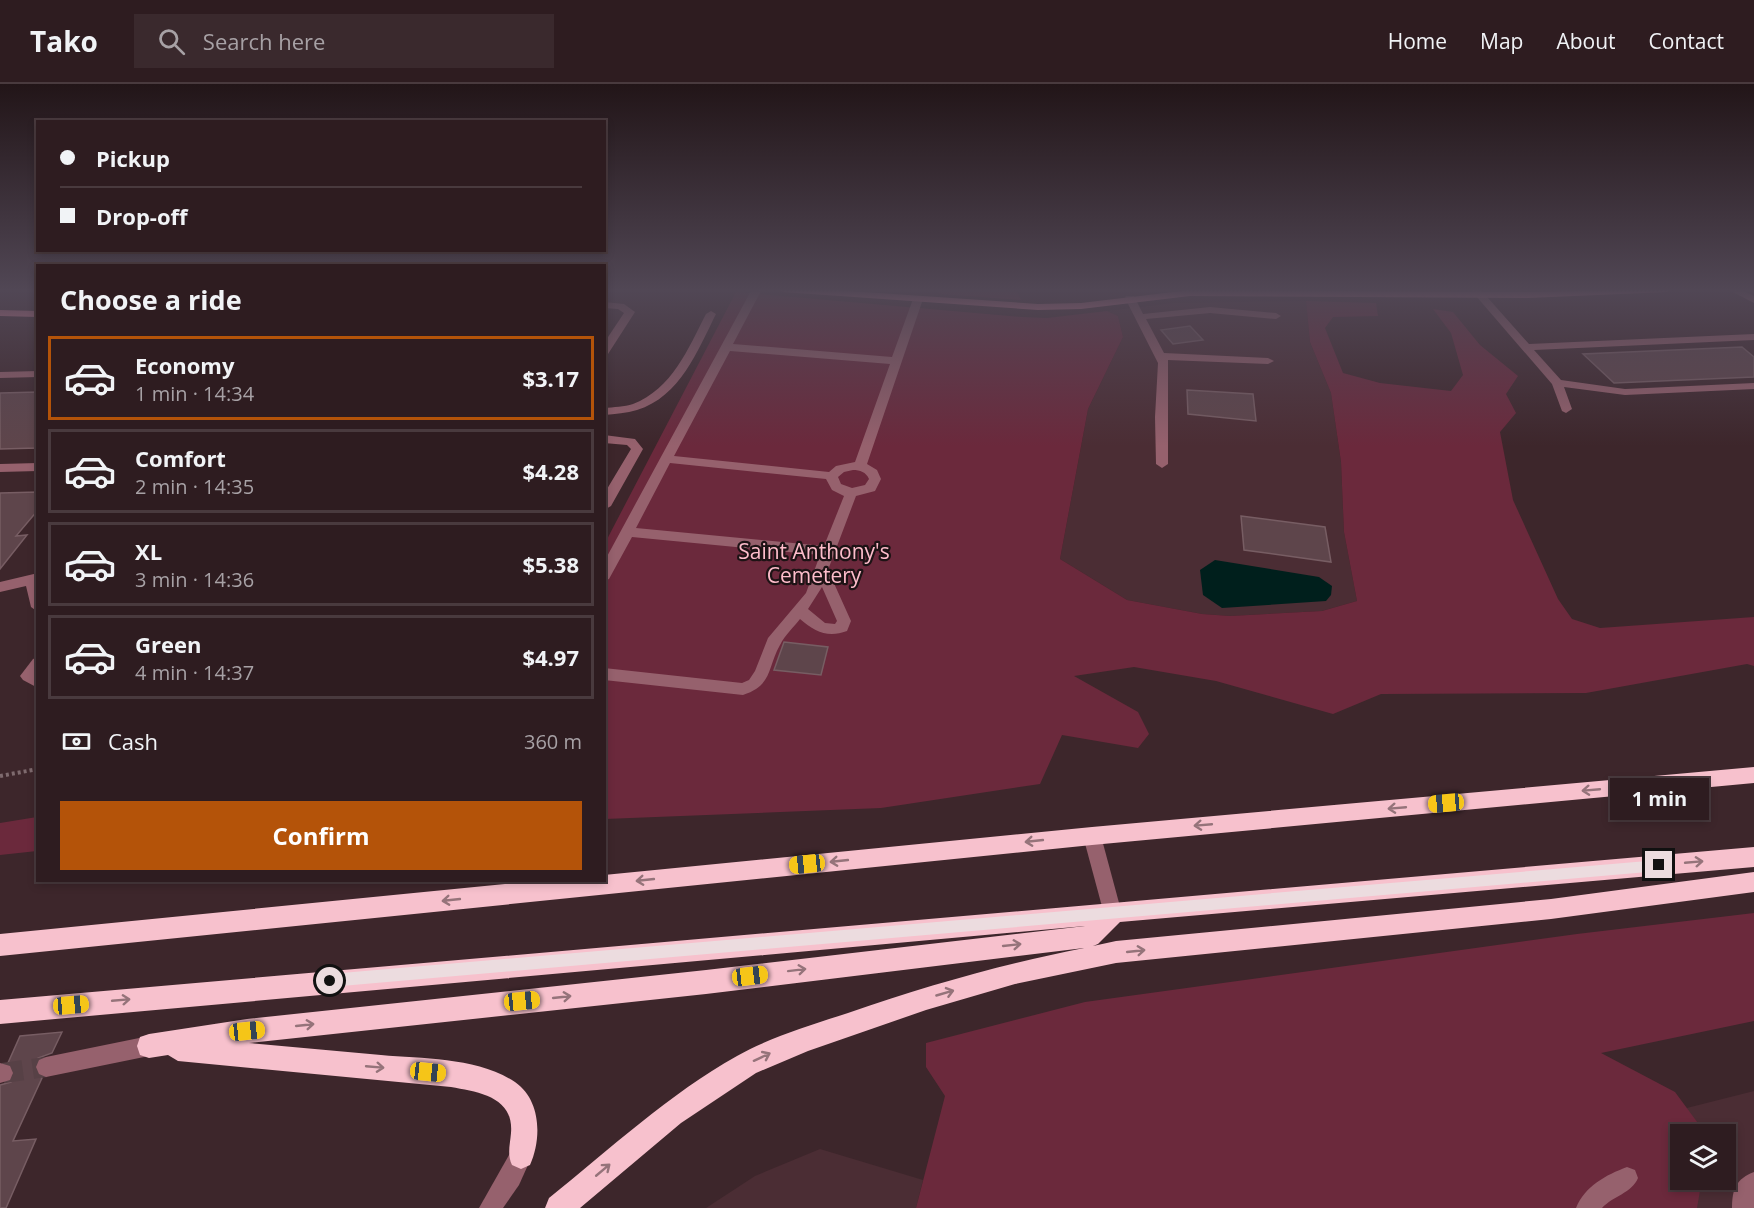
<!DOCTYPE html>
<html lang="en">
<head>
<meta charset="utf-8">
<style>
	:root { --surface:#2e1c20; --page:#3a292d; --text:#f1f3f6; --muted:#a7a1a5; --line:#493a3e; --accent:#b45309 }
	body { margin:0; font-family:"Open Sans",sans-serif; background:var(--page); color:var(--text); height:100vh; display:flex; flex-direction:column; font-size:22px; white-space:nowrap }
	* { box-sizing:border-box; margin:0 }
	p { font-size:20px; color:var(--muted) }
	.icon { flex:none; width:33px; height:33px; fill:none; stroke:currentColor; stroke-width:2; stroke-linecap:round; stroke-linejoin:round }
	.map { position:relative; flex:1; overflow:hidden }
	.side { position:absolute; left:36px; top:180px; width:570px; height:618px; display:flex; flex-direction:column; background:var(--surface); border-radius:0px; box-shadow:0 3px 9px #0003,0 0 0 2px var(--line) }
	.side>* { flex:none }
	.guide { position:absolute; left:36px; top:36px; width:570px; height:132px; border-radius:0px; box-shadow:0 3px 9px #0003,0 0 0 2px var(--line); display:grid; align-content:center; height:132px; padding:0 24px; background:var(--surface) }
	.tools { position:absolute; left:1670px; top:1040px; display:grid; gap:12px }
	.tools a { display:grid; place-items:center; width:66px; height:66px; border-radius:0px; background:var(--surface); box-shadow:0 3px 9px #0003,0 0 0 2px var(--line); font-size:30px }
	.end { position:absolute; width:27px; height:27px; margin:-14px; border:8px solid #ecdcdf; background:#111; box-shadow:0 0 0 3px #111 }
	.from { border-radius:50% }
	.bubble { position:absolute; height:42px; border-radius:0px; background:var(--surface); box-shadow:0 3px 9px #0003,0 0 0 2px var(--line); font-size:20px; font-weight:700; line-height:42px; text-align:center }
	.car { position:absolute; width:18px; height:36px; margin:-18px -9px; border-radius:8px; box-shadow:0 0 4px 2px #0007; background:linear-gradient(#f5c518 24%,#345 0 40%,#f5c518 0 76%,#345 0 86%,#f5c518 0) }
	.guide b { display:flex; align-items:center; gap:21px; height:57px; font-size:22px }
	.guide b+b { border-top:2px solid var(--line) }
	.guide i { width:15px; height:15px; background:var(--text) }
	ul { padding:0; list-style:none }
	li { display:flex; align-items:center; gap:18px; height:84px; margin:0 12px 9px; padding:0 12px; border:3px solid var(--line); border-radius:0px }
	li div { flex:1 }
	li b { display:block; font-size:22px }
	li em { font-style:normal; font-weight:700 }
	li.selected { border-color:var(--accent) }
	li>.icon { width:54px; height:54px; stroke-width:1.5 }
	h2 { padding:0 24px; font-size:27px; line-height:72px }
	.pay { display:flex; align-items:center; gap:15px; height:66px; padding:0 24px; font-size:22px }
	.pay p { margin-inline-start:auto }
	.action { display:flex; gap:12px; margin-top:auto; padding:12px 24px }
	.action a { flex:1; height:69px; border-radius:0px; background:var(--accent); color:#fff; font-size:24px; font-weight:700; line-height:69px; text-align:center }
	header { display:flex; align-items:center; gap:36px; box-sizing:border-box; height:84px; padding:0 30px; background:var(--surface); border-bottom:2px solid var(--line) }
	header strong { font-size:28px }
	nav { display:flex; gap:33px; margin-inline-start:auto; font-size:21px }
	.search { width:420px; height:54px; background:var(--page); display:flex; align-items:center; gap:15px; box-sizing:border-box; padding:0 21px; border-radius:0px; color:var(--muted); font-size:22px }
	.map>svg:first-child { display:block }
	.built { fill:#4b2d34; fill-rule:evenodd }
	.green { fill:#6b293c }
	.water { fill:#001f1c }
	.building { fill:#5e454b; stroke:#775d63; stroke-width:1.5 }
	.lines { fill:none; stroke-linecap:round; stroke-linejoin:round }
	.minor-tunnel { stroke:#574146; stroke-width:20; stroke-dasharray:20 10; stroke-linecap:butt }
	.path { stroke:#7e6a6e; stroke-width:4; stroke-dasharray:3 3; stroke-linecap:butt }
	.minor { fill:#96616d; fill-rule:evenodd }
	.major { fill:#fe91ac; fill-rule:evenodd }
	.highway { fill:#f7c1cd; fill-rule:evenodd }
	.oneway { stroke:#95737a }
	.route { fill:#ecdcdf }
	.labels { text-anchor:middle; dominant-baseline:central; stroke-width:4.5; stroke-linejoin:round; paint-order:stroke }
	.park-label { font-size:21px; fill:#febdcb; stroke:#1d1315 }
</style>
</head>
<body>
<header>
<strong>Tako</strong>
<div class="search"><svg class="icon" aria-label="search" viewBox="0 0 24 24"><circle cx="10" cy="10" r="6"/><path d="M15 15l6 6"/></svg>Search here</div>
<nav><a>Home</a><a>Map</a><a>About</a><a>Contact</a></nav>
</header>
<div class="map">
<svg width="1754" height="1124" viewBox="0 0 1754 1124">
	<rect width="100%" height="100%" fill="#3d262b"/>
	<g class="built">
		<polygon points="1306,217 1310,258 1331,309 1341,378 1344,448 1357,517 1322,527 1230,532 1202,530 1127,516 1060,475 1088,325 1123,253 1118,232 1107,227 1173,219"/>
		<path d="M1754 1007V1124H1677L1675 1027ZM1680 1050H1725V1095H1680Z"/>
		<polygon points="820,1065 923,1096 916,1124 706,1124 755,1092"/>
	</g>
	<g class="green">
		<polygon points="933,205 1016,205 1021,216 941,210"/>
		<polygon points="736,208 1022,233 1047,234 1107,227 1118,232 1123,253 1088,325 1060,475 1127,516 1202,530 1230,532 1322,527 1357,517 1344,448 1341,378 1331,309 1310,258 1306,217 1376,219 1378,232 1333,233 1325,244 1343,289 1380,299 1451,307 1463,291 1451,249 1433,225 1453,228 1480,261 1518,292 1506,310 1516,329 1500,348 1513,416 1558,515 1572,535 1600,544 1754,533 1754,582 1747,580 1586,609 1381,610 1333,630 1216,597 1134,583 1074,592 1138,628 1149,650 1138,664 1062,651 1040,700 881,724 605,735 604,461"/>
		<polygon points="37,733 37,767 0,771 0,739"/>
		<polygon points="1754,829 1754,937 1601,969 1675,1008 1706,1050 1680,1050 1680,1095 1702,1095 1697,1124 916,1124 945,1012 926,983 926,959 1085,918 1577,850"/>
	</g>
	<polygon class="water" points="1215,476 1319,493 1332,502 1331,511 1326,517 1222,524 1203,511 1200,486"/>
	<g class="building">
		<polygon points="1190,242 1203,256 1173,260 1161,246"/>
		<polygon points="1742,263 1754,273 1754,293 1614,299 1583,270"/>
		<polygon points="1187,306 1253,310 1256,337 1188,330"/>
		<polygon points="38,308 38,364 0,365 0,309"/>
		<polygon points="38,408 38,426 16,452 27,451 0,485 0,409"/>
		<polygon points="1241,432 1325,443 1331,478 1244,466"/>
		<polygon points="784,558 828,563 821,591 774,586"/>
		<polygon points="62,948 52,969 38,974 34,982 37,991 42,994 13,1057 36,1055 6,1124 0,1124 0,1001 11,998 15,990 12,981 8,979 20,952"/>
	</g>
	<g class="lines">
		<polyline class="minor-tunnel" points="3,989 46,983"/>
		<polyline class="path" points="0,692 38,685"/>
		<g class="minor">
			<path d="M752 205H762L733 260 892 273 913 215 918 212 923 215 867 380 877 386 881 395 875 407 856 412 828 486 851 537 847 547C828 554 815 548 800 535 794 543 785 551 780 561 767 584 773 601 743 611L604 596V584L742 599 749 596 755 587 768 554 806 509 820 471 632 453 609 495 604 497V478ZM730 267 890 280 855 378 836 382 829 388 674 372ZM670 379 826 395 832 406 844 412 824 462 636 444ZM853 386C860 386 866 388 869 395L865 401 852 404 841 400 838 393 844 388ZM822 503 837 537 835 540 825 539 808 525Z"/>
			<polygon points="1470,205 1480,205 1529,260 1754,250 1754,256 1534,266 1561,296 1625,305 1754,299 1754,305 1625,311 1564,303 1572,325 1566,329 1562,327 1552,300"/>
			<polygon points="1727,205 1739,205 1754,212 1754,219"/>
			<polygon points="1126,212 1134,212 1143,230 1210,223 1276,229 1281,232 1276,235 1210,229 1146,235 1164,269 1268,274 1274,277 1268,280 1168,276 1168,380 1162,384 1156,380 1155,333 1158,279 1125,214"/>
			<polygon points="604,218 624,220 635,228 608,270 604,271 604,259 624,229 618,225 604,224"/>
			<path d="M711 227 716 230C698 266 680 313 637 326 627 329 615 330 604 331V324C614 323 624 323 633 320 672 305 688 265 706 230Z"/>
			<polygon points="38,287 38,293 0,294 0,288"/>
			<polygon points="604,351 635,355 643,365 611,422 604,426 604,410 631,365 627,361 604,359"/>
			<polygon points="38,379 38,387 0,388 0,380"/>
			<polygon points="38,489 38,528 31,523 26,502 0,508 0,498"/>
			<polygon points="38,573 38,604 23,596 20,592 33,575"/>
			<polygon points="1092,744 1098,747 1101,752 1122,830 1120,836 1113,839 1106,836 1104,830 1083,752 1086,747"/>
			<polygon points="149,952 156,955 159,962 156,969 149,972 46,993 39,990 36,983 39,976 46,973"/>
			<polygon points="0,979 10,982 13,989 10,996 0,999"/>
			<polygon points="521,1061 529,1064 532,1072 519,1101 503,1124 479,1124 513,1064"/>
			<path d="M1627 1083 1635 1086 1638 1094C1632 1109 1613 1112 1602 1124H1576C1585 1102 1606 1091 1627 1083Z"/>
			<path d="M1754 1088V1124H1732C1732 1105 1736 1095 1754 1088Z"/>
		</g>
		<g class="major">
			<polygon points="778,205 820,205 1038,220 1081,219 1190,206 1528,208 1672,205 1667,208 1528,214 1190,212 1081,225 1038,226 783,208"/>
			<polygon points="0,226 38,227 38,233 0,232"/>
		</g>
		<g class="highway">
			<polygon points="1754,683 1754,699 1092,761 0,872 0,850 545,796 604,796 604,791 1092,743"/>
			<path d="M1754 763V783L1120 838 1098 860 1093 862 1116 857 1551 815 1754 788V808L1551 835 1116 879 1015 900 926 926 808 967 756 989 681 1039 580 1124H545L549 1114C610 1065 669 1010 737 972 771 953 811 941 848 929 926 902 1003 880 1084 864L706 910 249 959C293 963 337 967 381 971 424 975 477 973 515 998 541 1016 542 1054 530 1081L521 1085 512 1081C507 1070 510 1061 511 1049 514 1013 479 1008 451 1003L178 977 168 971 149 974 140 971 137 962 140 953 149 950 247 935 706 886 1085 842 0 940V916Z"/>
		</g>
	</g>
	<defs><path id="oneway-shaft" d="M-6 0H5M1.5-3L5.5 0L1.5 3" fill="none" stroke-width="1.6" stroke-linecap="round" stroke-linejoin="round" transform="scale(1.5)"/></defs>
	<g class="oneway">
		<use href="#oneway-shaft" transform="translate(1591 706) rotate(175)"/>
		<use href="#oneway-shaft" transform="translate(1397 724) rotate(175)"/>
		<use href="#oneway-shaft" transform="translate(1203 741) rotate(175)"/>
		<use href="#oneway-shaft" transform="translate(1034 757) rotate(174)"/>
		<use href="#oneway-shaft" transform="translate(839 777) rotate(174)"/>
		<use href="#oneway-shaft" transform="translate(1694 778) rotate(-5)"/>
		<use href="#oneway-shaft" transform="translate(645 796) rotate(174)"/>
		<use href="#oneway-shaft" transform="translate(451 816) rotate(174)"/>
		<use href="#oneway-shaft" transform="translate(1012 861) rotate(-6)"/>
		<use href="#oneway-shaft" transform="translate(1136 867) rotate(-6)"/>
		<use href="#oneway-shaft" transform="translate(797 886) rotate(-7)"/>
		<use href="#oneway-shaft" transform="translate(945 909) rotate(-16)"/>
		<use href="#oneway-shaft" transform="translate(562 913) rotate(-6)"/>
		<use href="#oneway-shaft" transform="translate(121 916) rotate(-5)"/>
		<use href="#oneway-shaft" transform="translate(305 941) rotate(-6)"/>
		<use href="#oneway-shaft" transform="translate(762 973) rotate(-25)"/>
		<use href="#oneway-shaft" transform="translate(375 983) rotate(5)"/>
		<use href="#oneway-shaft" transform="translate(603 1086) rotate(-40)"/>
	</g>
	<linearGradient id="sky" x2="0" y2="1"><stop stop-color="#221518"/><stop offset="0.57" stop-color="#514755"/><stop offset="1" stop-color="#514755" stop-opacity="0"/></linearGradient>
	<rect width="1754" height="362" fill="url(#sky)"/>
	<polygon class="route" points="1659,776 1665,781 1659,787 330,903 325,901 324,897 325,892 330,890"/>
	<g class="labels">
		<g class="park-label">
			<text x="814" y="467">Saint Anthony's<tspan x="814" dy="24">Cemetery</tspan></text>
		</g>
	</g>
</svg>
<div class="tools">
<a><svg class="icon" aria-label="layers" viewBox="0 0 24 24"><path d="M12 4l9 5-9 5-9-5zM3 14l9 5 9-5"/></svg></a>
</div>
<i class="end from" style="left:330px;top:897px"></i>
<i class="end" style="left:1659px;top:781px"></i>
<div class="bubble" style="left:1610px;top:694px;width:99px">1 min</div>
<i class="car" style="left:1446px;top:719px;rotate:265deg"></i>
<i class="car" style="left:807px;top:780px;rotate:264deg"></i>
<i class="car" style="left:750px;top:892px;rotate:83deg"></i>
<i class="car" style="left:522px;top:917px;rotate:84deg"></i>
<i class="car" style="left:71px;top:921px;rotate:85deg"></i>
<i class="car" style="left:247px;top:947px;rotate:84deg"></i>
<i class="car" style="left:428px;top:988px;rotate:96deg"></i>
<div class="guide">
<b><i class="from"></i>Pickup</b>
<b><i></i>Drop-off</b>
</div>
<section class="side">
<h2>Choose a ride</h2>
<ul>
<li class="selected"><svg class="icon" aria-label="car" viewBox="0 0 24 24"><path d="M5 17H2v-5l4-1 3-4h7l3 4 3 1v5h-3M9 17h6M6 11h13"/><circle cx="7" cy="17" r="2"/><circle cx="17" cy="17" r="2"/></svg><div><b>Economy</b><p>1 min · 14:34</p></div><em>$3.17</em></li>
<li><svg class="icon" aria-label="car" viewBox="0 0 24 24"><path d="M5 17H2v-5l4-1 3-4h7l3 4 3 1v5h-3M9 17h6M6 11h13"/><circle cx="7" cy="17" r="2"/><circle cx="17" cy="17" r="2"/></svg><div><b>Comfort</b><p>2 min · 14:35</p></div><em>$4.28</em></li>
<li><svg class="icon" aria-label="car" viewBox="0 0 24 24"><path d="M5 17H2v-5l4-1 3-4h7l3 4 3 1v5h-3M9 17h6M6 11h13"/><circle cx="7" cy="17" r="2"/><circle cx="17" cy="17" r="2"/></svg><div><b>XL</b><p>3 min · 14:36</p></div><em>$5.38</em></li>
<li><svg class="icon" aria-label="car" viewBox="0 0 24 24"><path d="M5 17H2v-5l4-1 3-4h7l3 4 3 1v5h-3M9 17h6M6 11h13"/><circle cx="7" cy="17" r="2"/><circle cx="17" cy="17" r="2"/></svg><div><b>Green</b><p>4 min · 14:37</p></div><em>$4.97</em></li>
</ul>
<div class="pay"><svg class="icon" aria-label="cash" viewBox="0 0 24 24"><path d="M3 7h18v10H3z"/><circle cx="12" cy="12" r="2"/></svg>Cash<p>360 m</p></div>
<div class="action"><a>Confirm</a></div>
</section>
</div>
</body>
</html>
